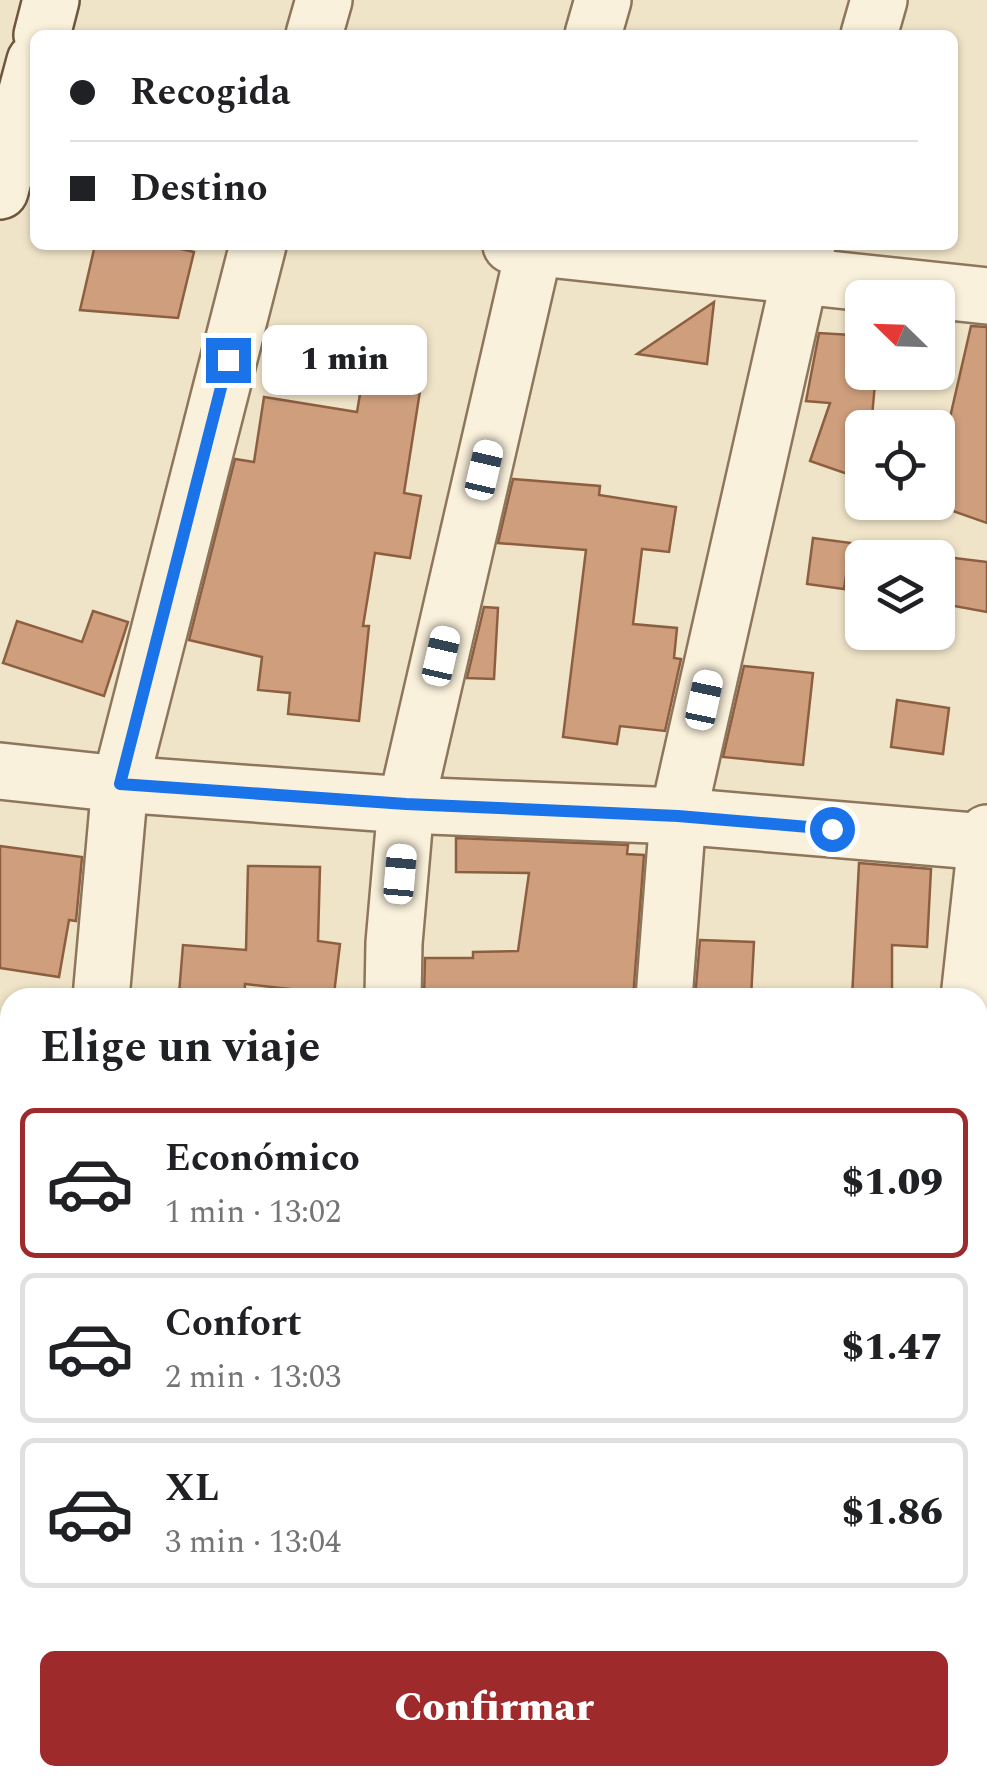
<!DOCTYPE html>
<html lang="es">
<head>
<meta charset="utf-8">
<style>
	:root { --surface:#fff; --page:#f2f2f2; --text:#202124; --muted:#757577; --line:#e0e0e0; --accent:#9e2a2b }
	body { margin:0; font-family:Spectral,serif; background:var(--page); color:var(--text); height:100vh; display:flex; flex-direction:column; font-size:38px; white-space:nowrap }
	* { box-sizing:border-box; margin:0 }
	p { font-size:32px; color:var(--muted) }
	.icon { flex:none; width:55px; height:55px; fill:none; stroke:currentColor; stroke-width:2; stroke-linecap:round; stroke-linejoin:round }
	.map { position:relative; flex:1; overflow:hidden }
	.drawer { position:absolute; left:0px; top:988px; width:988px; height:798px; display:flex; flex-direction:column; background:var(--surface); border-radius:30px 30px 0 0; box-shadow:0 2px 8px #0004 }
	.drawer>* { flex:none }
	.top-card { position:absolute; left:30px; top:30px; width:928px; height:220px; border-radius:15px; box-shadow:0 2px 8px #0004; display:grid; align-content:center; height:220px; padding:0 40px; background:var(--surface) }
	.needle { width:65px; rotate:293deg }
	.tools { position:absolute; left:845px; top:280px; display:grid; gap:20px }
	.tools a { display:grid; place-items:center; width:110px; height:110px; border-radius:15px; background:var(--surface); box-shadow:0 2px 8px #0004; font-size:50px }
	.end { position:absolute; width:45px; height:45px; margin:-22px; border:12px solid #1a73e8; background:#fff; box-shadow:0 0 0 5px #fff }
	.from { border-radius:50% }
	.bubble { position:absolute; height:70px; border-radius:15px; background:var(--surface); box-shadow:0 2px 8px #0004; font-size:32px; font-weight:800; line-height:70px; text-align:center }
	.car { position:absolute; width:30px; height:60px; margin:-30px -15px; border-radius:12px; box-shadow:0 0 8px 2px #0007; background:linear-gradient(#fff 24%,#345 0 40%,#fff 0 76%,#345 0 86%,#fff 0) }
	.top-card b { display:flex; align-items:center; gap:35px; height:95px; font-size:38px }
	.top-card b+b { border-top:2px solid var(--line) }
	.top-card i { width:25px; height:25px; background:var(--text) }
	ul { padding:0; list-style:none }
	li { display:flex; align-items:center; gap:30px; height:150px; margin:0 20px 15px; padding:0 20px; border:5px solid var(--line); border-radius:15px }
	li div { flex:1 }
	li b { display:block; font-size:38px }
	li em { font-style:normal; font-weight:800 }
	li.current { border-color:var(--accent) }
	li>.icon { width:90px; height:90px; stroke-width:1.5 }
	h2 { padding:0 40px; font-size:45px; line-height:120px }
	.button { display:flex; gap:20px; margin-top:auto; padding:20px 40px }
	.button a { flex:1; height:115px; border-radius:15px; background:var(--accent); color:#fff; font-size:40px; font-weight:800; line-height:115px; text-align:center }
	.map>svg:first-child { display:block }
	.building { fill:#cf9f7d; stroke:#8d5f41; stroke-width:2.5 }
	.lines { fill:none; stroke-linecap:round; stroke-linejoin:round }
	.minor-casing { stroke:#8d765c; stroke-width:60 }
	.secondary-casing { stroke:#6f573f; stroke-width:60 }
	.minor { stroke:#faf1dc; stroke-width:55 }
	.secondary { stroke:#faf1dc; stroke-width:55 }
	.route { stroke:#1a73e8; stroke-width:12 }
</style>
</head>
<body>
<div class="map">
<svg width="987" height="1783" viewBox="0 0 987 1783">
	<rect width="100%" height="100%" fill="#f0e4c8"/>
	<g class="building">
		<polygon points="95,245 164,245 194,252 178,318 80,310"/>
		<polygon points="714,302 707,364 637,354"/>
		<polygon points="856,326 862,327 862,372 876,372 871,428 862,428 862,479 810,461 830,403 806,401 819,333 852,335"/>
		<polygon points="971,326 987,327 987,523 933,504 938,502 940,461"/>
		<polygon points="362,382 420,391 404,493 421,496 410,558 375,553 363,626 369,626 359,721 288,714 290,693 258,690 262,657 189,640 235,459 254,462 264,397 357,412"/>
		<polygon points="513,479 600,486 599,495 676,507 669,552 642,549 633,624 677,628 674,658 681,659 665,731 620,726 617,744 563,737 586,550 498,543"/>
		<polygon points="813,538 851,543 844,589 807,584"/>
		<polygon points="938,556 987,562 987,612 938,603"/>
		<polygon points="484,607 498,608 494,679 467,678"/>
		<polygon points="93,611 128,622 104,696 3,663 17,621 82,642"/>
		<polygon points="744,666 813,673 803,765 723,757"/>
		<polygon points="897,700 949,708 943,754 891,747"/>
		<polygon points="456,838 628,845 627,854 644,855 633,998 424,998 425,958 473,958 473,952 518,951 529,873 456,872"/>
		<polygon points="0,846 82,857 76,921 69,920 59,977 0,968"/>
		<polygon points="859,863 931,869 927,947 892,945 892,998 852,998"/>
		<polygon points="248,866 320,867 318,941 340,944 334,994 245,984 244,998 179,994 183,945 246,950"/>
		<polygon points="700,940 754,942 751,998 695,998"/>
	</g>
	<g class="lines">
		<defs>
			<g id="minor">
				<polyline points="314,35 324,0"/>
				<polyline points="593,35 603,0"/>
				<polyline points="869,35 879,0"/>
				<polyline points="511,245 987,296"/>
				<polyline points="535,245 406,805 678,816 987,842"/>
				<polyline points="0,771 120,784 406,805 394,943 393,998"/>
				<polyline points="101,998 120,784 258,245"/>
				<polyline points="664,998 678,816 807,245"/>
				<polyline points="969,998 987,833"/>
				<polyline points="978,1199 987,1366"/>
				<polyline points="177,1775 179,1783"/>
				<polyline points="473,1775 475,1783"/>
				<polyline points="761,1775 763,1783"/>
			</g>
			<g id="secondary">
				<polyline points="42,35 51,0"/>
				<polyline points="0,191 35,61"/>
			</g>
		</defs>
		<use href="#minor" class="minor-casing"/>
		<use href="#secondary" class="secondary-casing"/>
		<use href="#minor" class="minor"/>
		<use href="#secondary" class="secondary"/>
	</g>
	<g class="lines">
		<polyline class="route" points="228,360 120,784 406,804 678,816 832,829"/>
	</g>
</svg>
<div class="tools">
<a><svg class="needle" viewBox="-14 -14 28 28"><path d="M0-13l5 13h-10z" fill="#e53935"/><path d="M0 13l5-13h-10z" fill="#757577"/></svg></a>
<a><svg class="icon" aria-label="locate" viewBox="0 0 24 24"><circle cx="12" cy="12" r="6"/><path d="M12 2v4M12 18v4M2 12h4M18 12h4"/></svg></a>
<a><svg class="icon" aria-label="layers" viewBox="0 0 24 24"><path d="M12 4l9 5-9 5-9-5zM3 14l9 5 9-5"/></svg></a>
</div>
<i class="end from" style="left:832px;top:829px"></i>
<i class="end" style="left:228px;top:360px"></i>
<div class="bubble" style="left:262px;top:325px;width:165px">1 min</div>
<i class="car" style="left:484px;top:470px;rotate:13deg"></i>
<i class="car" style="left:441px;top:656px;rotate:13deg"></i>
<i class="car" style="left:704px;top:700px;rotate:12deg"></i>
<i class="car" style="left:400px;top:874px;rotate:5deg"></i>
<div class="top-card">
<b><i class="from"></i>Recogida</b>
<b><i></i>Destino</b>
</div>
<section class="drawer">
<h2>Elige un viaje</h2>
<ul>
<li class="current"><svg class="icon" aria-label="car" viewBox="0 0 24 24"><path d="M5 17H2v-5l4-1 3-4h7l3 4 3 1v5h-3M9 17h6M6 11h13"/><circle cx="7" cy="17" r="2"/><circle cx="17" cy="17" r="2"/></svg><div><b>Económico</b><p>1 min · 13:02</p></div><em>$1.09</em></li>
<li><svg class="icon" aria-label="car" viewBox="0 0 24 24"><path d="M5 17H2v-5l4-1 3-4h7l3 4 3 1v5h-3M9 17h6M6 11h13"/><circle cx="7" cy="17" r="2"/><circle cx="17" cy="17" r="2"/></svg><div><b>Confort</b><p>2 min · 13:03</p></div><em>$1.47</em></li>
<li><svg class="icon" aria-label="car" viewBox="0 0 24 24"><path d="M5 17H2v-5l4-1 3-4h7l3 4 3 1v5h-3M9 17h6M6 11h13"/><circle cx="7" cy="17" r="2"/><circle cx="17" cy="17" r="2"/></svg><div><b>XL</b><p>3 min · 13:04</p></div><em>$1.86</em></li>
</ul>
<div class="button"><a>Confirmar</a></div>
</section>
</div>
</body>
</html>
